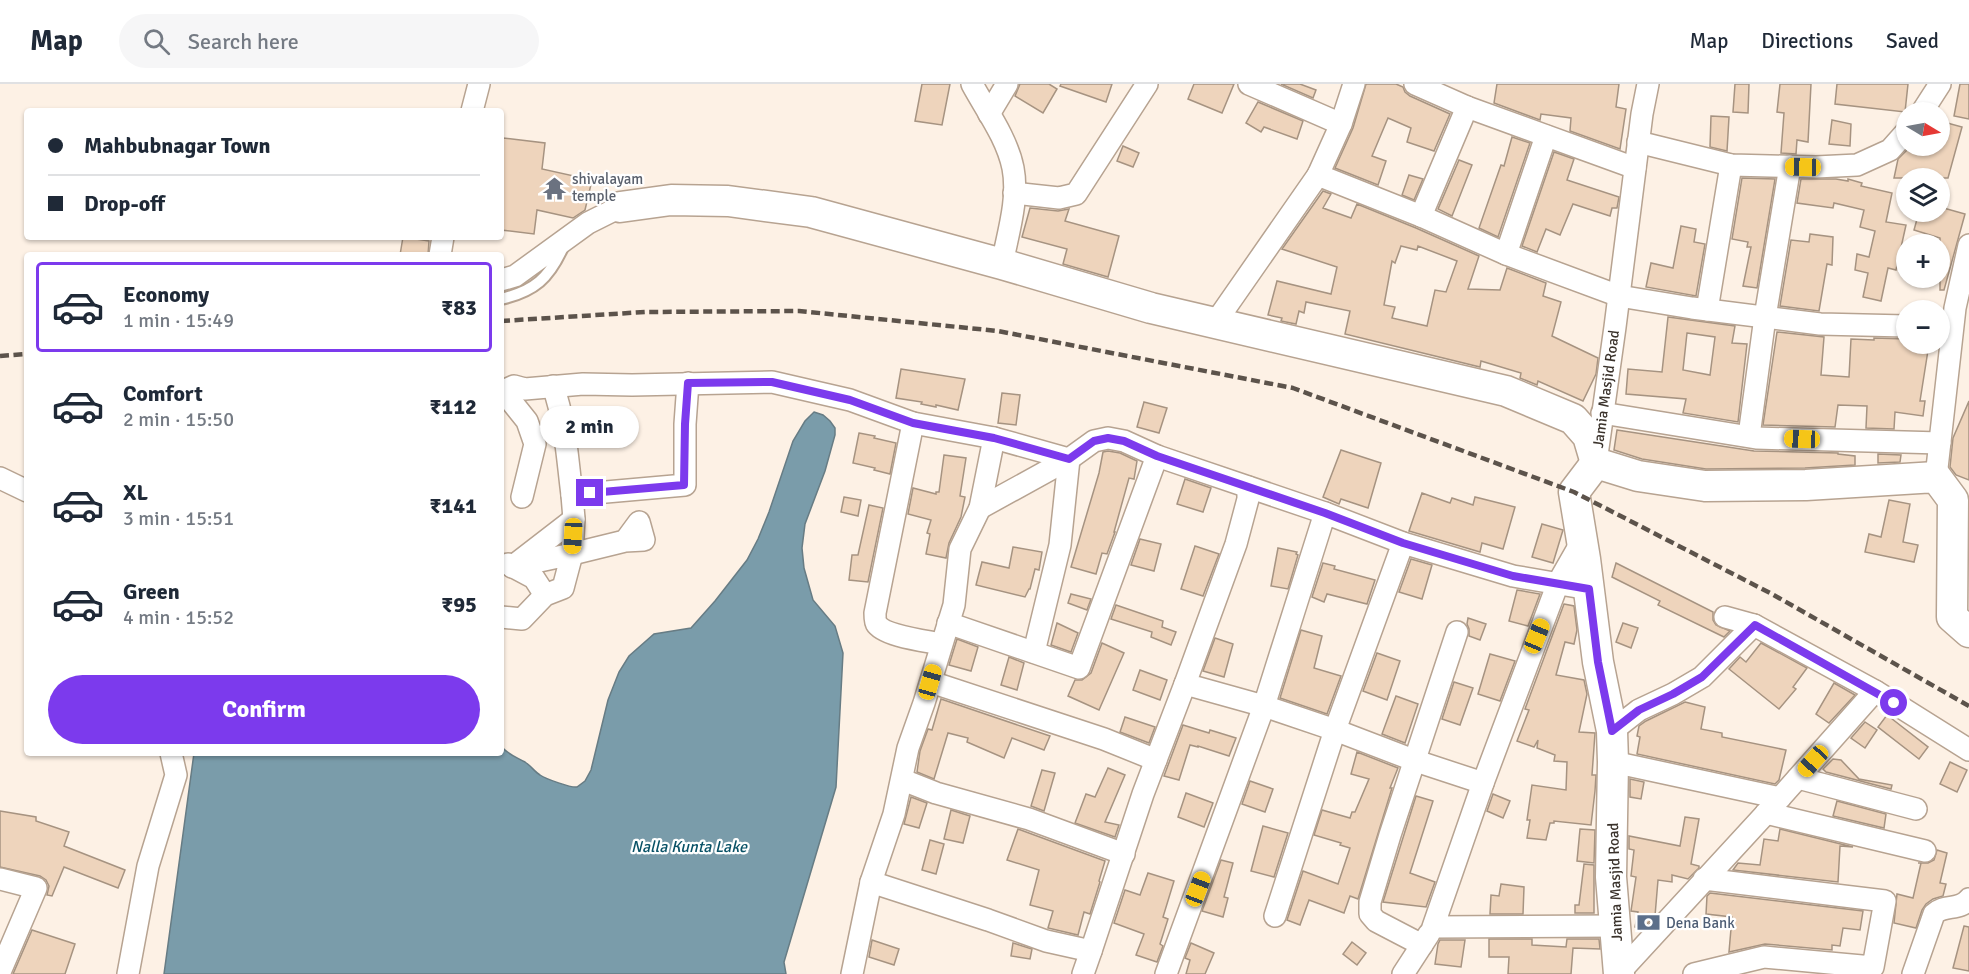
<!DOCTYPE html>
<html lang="en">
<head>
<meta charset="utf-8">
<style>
	:root { --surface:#fff; --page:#f6f6f7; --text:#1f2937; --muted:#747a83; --line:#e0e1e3; --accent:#7c3aed }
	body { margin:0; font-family:Signika,sans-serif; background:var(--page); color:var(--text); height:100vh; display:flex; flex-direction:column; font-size:22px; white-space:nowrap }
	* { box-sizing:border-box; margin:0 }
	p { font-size:20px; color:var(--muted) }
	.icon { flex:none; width:33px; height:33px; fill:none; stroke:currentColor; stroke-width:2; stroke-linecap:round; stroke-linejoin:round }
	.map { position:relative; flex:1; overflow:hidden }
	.sheet { position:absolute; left:24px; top:168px; width:480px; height:504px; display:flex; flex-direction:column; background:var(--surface); border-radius:6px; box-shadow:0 2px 4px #0004 }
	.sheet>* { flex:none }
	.banner { position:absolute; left:24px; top:24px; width:480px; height:132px; border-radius:6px; box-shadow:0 2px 4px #0004; display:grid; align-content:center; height:132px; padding:0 24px; background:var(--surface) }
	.needle { width:39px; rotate:100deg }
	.tools { position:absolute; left:1896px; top:18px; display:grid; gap:12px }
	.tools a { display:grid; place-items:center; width:54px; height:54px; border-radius:50%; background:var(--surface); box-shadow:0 2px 4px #0004; font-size:30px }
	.end { position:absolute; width:27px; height:27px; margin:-14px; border:8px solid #7c3aed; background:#fff; box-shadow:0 0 0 3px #fff }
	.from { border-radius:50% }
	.bubble { position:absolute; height:42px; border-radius:21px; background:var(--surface); box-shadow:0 2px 4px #0004; font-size:20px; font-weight:700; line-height:42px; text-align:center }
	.car { position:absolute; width:18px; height:36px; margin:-18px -9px; border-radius:8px; box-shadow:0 0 4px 2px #0007; background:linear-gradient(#f5c518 24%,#345 0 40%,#f5c518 0 76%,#345 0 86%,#f5c518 0) }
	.banner b { display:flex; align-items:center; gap:21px; height:57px; font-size:22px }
	.banner b+b { border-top:2px solid var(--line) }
	.banner i { width:15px; height:15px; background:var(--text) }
	ul { padding:10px 0 0; list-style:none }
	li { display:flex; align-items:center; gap:18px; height:90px; margin:0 12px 9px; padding:0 12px; border:3px solid transparent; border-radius:6px }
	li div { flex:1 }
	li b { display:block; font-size:22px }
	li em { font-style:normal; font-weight:700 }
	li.current { border-color:var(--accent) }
	li>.icon { width:54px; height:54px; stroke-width:1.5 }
	.cta { display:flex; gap:12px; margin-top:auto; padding:12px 24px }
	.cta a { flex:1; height:69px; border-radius:36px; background:var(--accent); color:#fff; font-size:24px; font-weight:700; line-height:69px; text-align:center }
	header { display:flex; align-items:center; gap:36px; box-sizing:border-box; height:84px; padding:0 30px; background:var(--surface); border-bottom:2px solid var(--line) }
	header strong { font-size:28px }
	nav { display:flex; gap:33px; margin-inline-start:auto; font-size:21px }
	.search { width:420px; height:54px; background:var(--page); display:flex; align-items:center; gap:15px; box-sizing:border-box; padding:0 21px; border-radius:33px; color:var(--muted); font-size:22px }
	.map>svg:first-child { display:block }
	.water { fill:#7a9caa; stroke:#677c84; stroke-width:1.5 }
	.building { fill:#eed4bc; stroke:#a69381; stroke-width:1.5; fill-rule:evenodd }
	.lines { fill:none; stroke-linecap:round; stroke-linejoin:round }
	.lane-casing { stroke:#b7a391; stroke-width:14 }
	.street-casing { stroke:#b7a391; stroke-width:24 }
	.secondary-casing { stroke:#b7a391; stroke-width:33 }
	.lane { stroke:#fff; stroke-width:10 }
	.street { stroke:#fff; stroke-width:21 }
	.secondary { stroke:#fff; stroke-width:30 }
	.rail { stroke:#5c534b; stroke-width:4.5; stroke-dasharray:9 4.5; stroke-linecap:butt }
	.route { stroke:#7c3aed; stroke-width:8 }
	.labels { text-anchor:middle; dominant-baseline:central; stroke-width:4.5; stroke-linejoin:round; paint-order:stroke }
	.worship-label { font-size:15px; fill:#5b616d; stroke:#fff; text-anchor:start }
	.street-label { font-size:15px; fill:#3a322b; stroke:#fff }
	.service-label { font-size:15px; fill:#4e5e75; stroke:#fff; text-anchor:start }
	.water-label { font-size:16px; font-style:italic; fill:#095267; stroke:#fff }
</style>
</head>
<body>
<header>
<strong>Map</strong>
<div class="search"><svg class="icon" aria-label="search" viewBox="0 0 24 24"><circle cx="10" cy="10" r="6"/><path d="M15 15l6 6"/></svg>Search here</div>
<nav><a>Map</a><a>Directions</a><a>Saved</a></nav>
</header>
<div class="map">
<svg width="1969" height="890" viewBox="0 0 1969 890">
	<rect width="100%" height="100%" fill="#fdf1e5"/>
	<path class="water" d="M814 328 823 331 830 337 835 344V351L825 387 805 440 802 464 804 484 813 516 835 542 843 569 836 703 784 878 786 890H164L194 669H501V662C508 671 516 673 525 678 531 682 535 688 540 691 546 695 571 704 577 703L585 697 591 686 608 616 619 588 629 572 654 550 691 544 715 517 747 476 758 455 769 428 793 357 805 337Z"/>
	<g class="building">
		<polygon points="922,0 950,0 942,41 915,37"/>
		<polygon points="1020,0 1049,0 1057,5 1043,29 1015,12"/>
		<polygon points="1061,0 1112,0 1106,18 1060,2"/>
		<polygon points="1194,0 1234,0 1222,29 1188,15"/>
		<polygon points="1281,0 1300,0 1316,6 1313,14"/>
		<polygon points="1366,0 1396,0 1403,3 1405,8 1410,12 1450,30 1434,67 1407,58 1411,44 1388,34 1372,72 1386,77 1378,101 1335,84 1353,44"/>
		<polygon points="1497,0 1619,0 1616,23 1626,25 1620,65 1570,47 1571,34 1541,30 1540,36 1494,19"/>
		<polygon points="1735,0 1749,0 1748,29 1733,28"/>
		<polygon points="1780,0 1811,0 1808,58 1797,56 1796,70 1781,69 1784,29 1777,28"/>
		<polygon points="1837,0 1908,0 1905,28 1835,20"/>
		<polygon points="1960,0 1969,0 1969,35 1954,32"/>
		<polygon points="1258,18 1303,37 1297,55 1264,43 1261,48 1246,39"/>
		<polygon points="1711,32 1729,33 1727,67 1710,63"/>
		<polygon points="1832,36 1851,40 1850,62 1829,60"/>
		<polygon points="1940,37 1962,43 1948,94 1894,94 1898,75 1911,62 1940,62"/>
		<polygon points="1512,53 1530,59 1498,153 1479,144 1501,81 1504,82"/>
		<polygon points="503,54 545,59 542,85 592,96 585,126 573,134 537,126 534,150 501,146 501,70"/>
		<polygon points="1123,62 1139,69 1133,83 1117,77"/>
		<polygon points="1554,68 1574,75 1567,96 1619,113 1617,124 1612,124 1610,132 1573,120 1560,151 1546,145 1537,168 1522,162"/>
		<polygon points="1459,76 1472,81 1452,132 1438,125"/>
		<polygon points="1409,91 1423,95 1414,116 1402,111"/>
		<polygon points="1742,94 1775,95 1757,204 1743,202 1751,163 1747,163 1748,158 1732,155"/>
		<polygon points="1801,95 1836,95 1848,97 1848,95 1862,99 1861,102 1892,109 1886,138 1906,141 1896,186 1888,184 1881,217 1863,213 1868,189 1855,186 1857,170 1869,173 1875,147 1860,143 1864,126 1834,119 1833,124 1797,119"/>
		<path d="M1323 107 1331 110 1323 124 1351 134 1357 120 1416 144 1479 172 1468 205 1500 206 1507 184 1546 199 1543 212 1561 218 1552 252 1598 274 1596 290 1583 317 1538 297 1537 301 1520 294 1521 289 1481 277 1480 283 1345 250 1350 227 1306 218 1304 229 1299 227 1296 240 1281 237 1282 234 1268 231 1277 197 1331 210 1337 183 1282 165ZM1401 162 1417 166 1418 162 1457 177 1446 208 1435 206 1427 242 1392 234 1395 223 1384 221 1392 177 1395 179Z"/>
		<polygon points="1940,123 1965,130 1944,206 1940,206 1940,154 1914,146 1919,128 1940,128"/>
		<polygon points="1030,124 1058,127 1069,125 1065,137 1119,152 1108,193 1063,180 1067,165 1022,153"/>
		<polygon points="1681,142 1696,145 1694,158 1705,160 1696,212 1646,203 1651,179 1673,184"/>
		<polygon points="1810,150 1833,153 1832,181 1827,180 1819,227 1780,222 1791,156 1809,158"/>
		<polygon points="403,153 429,157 428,171 400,171"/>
		<path d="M1668 233 1735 242 1732 259 1747 260 1738 338 1683 329 1686 315 1626 310 1628 285 1662 288ZM1687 249 1715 253 1710 291 1683 286Z"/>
		<polygon points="1777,248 1824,253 1821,291 1849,293 1851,255 1874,256 1874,254 1906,255 1906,260 1929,260 1920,317 1925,317 1923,332 1895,328 1894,345 1866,344 1867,322 1838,321 1835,343 1763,341"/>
		<polygon points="901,285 965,295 958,326 936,321 936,323 921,320 922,318 896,314"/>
		<polygon points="1002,309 1020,311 1016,341 998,339"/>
		<polygon points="1969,317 1969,396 1956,391 1950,383 1953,354"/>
		<polygon points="1144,318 1167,324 1159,349 1137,343"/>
		<polygon points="1617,346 1754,367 1838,369 1838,370 1855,372 1855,381 1805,384 1706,385 1642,375 1614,366"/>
		<polygon points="859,349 875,352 874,354 896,359 890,390 874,386 875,384 853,379"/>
		<polygon points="1341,366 1381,379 1368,424 1341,415 1339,420 1323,413"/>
		<polygon points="1108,367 1120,369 1137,377 1134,395 1129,394 1114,448 1115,448 1107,470 1102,469 1096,490 1071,483 1099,389 1103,368"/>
		<polygon points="1878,370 1901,371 1900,378 1878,379"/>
		<polygon points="944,371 966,374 960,412 965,413 961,433 949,459 946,474 926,470 930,450 927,449 931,436 908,430 913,404 936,410 936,408 939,408"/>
		<polygon points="1185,395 1211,404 1203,428 1177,420"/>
		<polygon points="1422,409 1450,419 1452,414 1473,421 1475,413 1515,423 1503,465 1482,459 1480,468 1409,447"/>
		<polygon points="844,413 861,416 858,432 841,428"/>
		<polygon points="1889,416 1910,420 1903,458 1918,461 1914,478 1865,468 1869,450 1881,453"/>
		<polygon points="869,421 883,424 868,498 849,496 852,471 858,471"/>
		<polygon points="1542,440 1563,446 1553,479 1532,473"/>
		<polygon points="1140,455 1161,460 1154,487 1131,481"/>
		<polygon points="1195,462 1219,470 1203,512 1181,505"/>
		<polygon points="1013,463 1042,468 1039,486 1035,485 1030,505 1029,505 1025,513 976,501 982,478 1009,484"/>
		<polygon points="1278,464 1297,468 1296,470 1298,471 1288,505 1271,502"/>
		<polygon points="1411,475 1432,481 1422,515 1399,508"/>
		<polygon points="1323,479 1335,482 1334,485 1375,496 1367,520 1327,510 1324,518 1312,513"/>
		<polygon points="1616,479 1713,528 1713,536 1716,541 1730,547 1724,553 1658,521 1660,517 1612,493"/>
		<polygon points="1517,506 1540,510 1528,542 1509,537"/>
		<polygon points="1071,510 1091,515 1087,526 1068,519"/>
		<polygon points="1564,520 1574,522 1577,546 1574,560 1565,558 1556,591 1584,596 1587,610 1579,648 1595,649 1592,691 1596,691 1595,707 1591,741 1554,737 1554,739 1550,739 1546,756 1527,754 1530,736 1527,736 1532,701 1566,706 1567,678 1554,677 1555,671 1537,664 1538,656 1534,663 1517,657 1529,626 1525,625"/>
		<polygon points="1116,521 1163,537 1162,543 1176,548 1171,561 1151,553 1152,548 1111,535"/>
		<polygon points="1468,534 1486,540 1480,556 1469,552 1469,545 1467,540"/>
		<polygon points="1057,539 1078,549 1071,568 1051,561"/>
		<polygon points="1623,539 1638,544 1631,564 1616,558"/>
		<polygon points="1301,546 1322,552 1314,584 1341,592 1327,630 1280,614"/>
		<polygon points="1215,554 1233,560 1224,593 1203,587"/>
		<polygon points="957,555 978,563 971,587 949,581"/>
		<polygon points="1102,559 1124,569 1099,626 1068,612 1075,596 1082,596 1091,589"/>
		<polygon points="1761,559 1807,584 1793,603 1796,605 1779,625 1729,585 1740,573 1746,578"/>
		<polygon points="1377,569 1400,577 1387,616 1363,607"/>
		<polygon points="1490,570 1515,577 1500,617 1478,610"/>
		<polygon points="1009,573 1024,579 1017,606 1001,601"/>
		<polygon points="1140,586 1167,596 1160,616 1133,606"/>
		<polygon points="1454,598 1473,604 1460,641 1442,635"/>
		<polygon points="1834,599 1855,611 1829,639 1816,630"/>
		<polygon points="1396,612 1418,620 1405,659 1382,650"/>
		<polygon points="941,615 1050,652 1044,666 1012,654 1004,674 967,658 968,654 948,649 934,695 917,688 920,667 928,645 932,646"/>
		<polygon points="1685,618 1705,623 1701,645 1722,649 1722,653 1786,666 1779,696 1775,700 1637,670 1640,653 1637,652 1639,642 1646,637"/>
		<polygon points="1887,631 1928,663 1919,675 1878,643"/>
		<polygon points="1125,633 1155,643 1149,659 1120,648"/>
		<polygon points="1865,638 1877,646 1865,664 1851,654"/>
		<polygon points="1183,641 1209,649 1210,646 1236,654 1229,672 1198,662 1198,663 1190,661 1179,696 1164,692"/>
		<polygon points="1357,668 1398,684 1390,704 1392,704 1358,815 1350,812 1344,829 1309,816 1300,841 1287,836 1303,787 1338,800 1350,764 1340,761 1341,759 1314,751 1322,726 1350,734 1352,728 1355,728 1369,695 1351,690"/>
		<polygon points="1833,675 1841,676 1859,695 1892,701 1891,705 1826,688 1823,685"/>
		<polygon points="1950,678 1967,686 1957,708 1940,700"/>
		<polygon points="1108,684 1125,691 1105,738 1119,741 1115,753 1075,739 1086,710 1095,713"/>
		<polygon points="1042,686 1055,689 1044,727 1031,722"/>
		<polygon points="1630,695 1644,698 1641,715 1630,713"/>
		<polygon points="1250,697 1273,705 1265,728 1242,720"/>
		<polygon points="1186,709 1213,719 1204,743 1178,733"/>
		<polygon points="1493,710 1510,717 1503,734 1487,727"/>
		<polygon points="1416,712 1433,717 1410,789 1435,798 1426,823 1383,818"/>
		<polygon points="911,713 927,719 919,744 904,740"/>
		<polygon points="1837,717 1886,730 1884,744 1833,732"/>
		<polygon points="951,726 970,732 963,759 944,755"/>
		<polygon points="0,727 36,733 36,737 69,748 64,762 125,786 118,804 64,783 52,812 47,811 49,802 46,796 40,792 0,783"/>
		<polygon points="1685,733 1699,735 1691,780 1699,782 1699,784 1688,795 1672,791 1672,798 1658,796 1655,832 1642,845 1635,843 1638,828 1631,827 1636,793 1631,792 1634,766 1629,765 1629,752 1680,762"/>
		<polygon points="1263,742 1288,749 1274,793 1251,787"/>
		<polygon points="1018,745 1105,777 1099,797 1100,798 1090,830 1084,828 1078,851 1048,844 1053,827 1030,821 1039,786 1007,776"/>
		<polygon points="1580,745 1595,746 1594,779 1577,777"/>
		<polygon points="1780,745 1853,763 1840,762 1838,798 1733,786 1738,779 1760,781 1764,755 1778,757"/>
		<polygon points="930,756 944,760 936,790 922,786"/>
		<polygon points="1937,766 1947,769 1940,799 1946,800 1943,812 1933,815 1926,820 1922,826 1916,844 1894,839 1897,810 1913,814 1921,779 1918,779 1928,779 1934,776"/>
		<polygon points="1221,776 1233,779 1224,813 1228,814 1223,833 1202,827"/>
		<polygon points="1584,780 1594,781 1594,829 1575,829 1575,821 1579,821"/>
		<polygon points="1148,789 1174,797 1163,833 1168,835 1160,860 1163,862 1157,878 1136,871 1144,850 1114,839 1125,806 1140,811"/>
		<polygon points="1501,800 1524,803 1523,830 1490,830 1491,811 1499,812"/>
		<polygon points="1710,809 1863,827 1860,846 1843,844 1840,862 1832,861 1832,866 1765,860 1729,868 1732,833 1706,830 1707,812"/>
		<polygon points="1964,842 1969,843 1969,887 1953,884"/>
		<polygon points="32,846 75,860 65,890 13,890"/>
		<polygon points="1489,855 1532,855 1532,861 1566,863 1567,855 1599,855 1600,865 1573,864 1571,890 1508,890 1509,873 1489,873"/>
		<polygon points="872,856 899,865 894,881 869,873"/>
		<polygon points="1440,856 1465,856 1461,883 1435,880 1438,860"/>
		<polygon points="1352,858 1366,869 1357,881 1343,870"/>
		<polygon points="1013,859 1032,865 1030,875 1011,872"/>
		<polygon points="1191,859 1214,869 1205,890 1186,890 1190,876 1185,874"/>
	</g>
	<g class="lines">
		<defs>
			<path id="lane" d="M501 215C535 207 549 194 563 163"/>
			<g id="street">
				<path d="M972 0C986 26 1007 54 1013 84 1019 115 1008 149 1002 180"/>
				<polyline points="1249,0 1341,40"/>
				<polyline points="1415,0 1467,23 1635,84"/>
				<polyline points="472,27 479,0"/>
				<polyline points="1922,28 1940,0"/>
				<polyline points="989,30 1007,0"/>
				<polyline points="1638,58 1731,81 1816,83 1857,81 1890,66 1906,48"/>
				<polyline points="1318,91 1421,132 1506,170 1619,212 1692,224 1820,240 1906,242"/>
				<polyline points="1014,109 1059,114 1076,110 1147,0"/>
				<polyline points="1421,132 1467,23"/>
				<polyline points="1506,170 1546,52"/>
				<polyline points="440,171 443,153"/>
				<polyline points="501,196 515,192 588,139 620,123"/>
				<polyline points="1707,226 1731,81"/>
				<polyline points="1215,239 1318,91 1341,40 1354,0"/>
				<path d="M553 302C566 340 567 372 572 411L685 401V340L688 299"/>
				<polyline points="503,307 527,337 535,360 522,413"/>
				<polyline points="501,310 503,307 514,302 525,305 583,300 632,301 772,298 850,316 913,339 994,354 1069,375 1094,357 1108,354 1124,357 1157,372 1325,429"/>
				<polyline points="1602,329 1756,354 1940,359"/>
				<path d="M913 339 875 529C875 531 875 538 876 539 883 552 927 557 941 560"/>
				<polyline points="1749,352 1765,233 1790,82"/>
				<polyline points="1597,371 1615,243 1642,30 1648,0"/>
				<polyline points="1936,393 1955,224 1969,161"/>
				<polyline points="0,394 27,407"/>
				<polyline points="1248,403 1248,415 1236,460 1185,600 1264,622 1325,429 1403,459 1513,492 1589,505"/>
				<polyline points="572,411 574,435 572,470 625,457 644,456 639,438 625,457"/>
				<polyline points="980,424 1069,375"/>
				<polyline points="1403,459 1335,646 1416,677 1483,699 1558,499 1582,457"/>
				<polyline points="517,479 574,435"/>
				<polyline points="508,480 534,494 545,511"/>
				<polyline points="501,533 522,535 545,511 563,504 572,470 512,483"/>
				<polyline points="1725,533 1754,541 1875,607 1969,666"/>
				<polyline points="948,539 1079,584 1157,372"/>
				<polyline points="1034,568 1060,461 1069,375"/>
				<polyline points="931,598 1104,655 1156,676"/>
				<polyline points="1612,647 1639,626 1673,610 1702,593 1754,541"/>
				<polyline points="1613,678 1780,714"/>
				<polyline points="1798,694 1916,725"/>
				<polyline points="903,696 936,709 1029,735 1124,770"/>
				<polyline points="1483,699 1433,843 1615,842"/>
				<polyline points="1766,729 1925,767"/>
				<polyline points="0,795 36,804 0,888"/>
				<polyline points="871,798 988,836 1046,857 1091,867 1143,710 1185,600"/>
				<polyline points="1422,861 1376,837 1370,830 1370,818 1390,751 1457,548"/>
				<polyline points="1619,889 1780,714 1875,607"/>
				<polyline points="128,890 148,782 176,691 171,669"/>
				<polyline points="852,890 871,798 894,730 908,664 924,619 954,521 960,465 980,424 994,354"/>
				<polyline points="1083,890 1091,867"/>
				<polyline points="1166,890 1264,622 1335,646 1275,832"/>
				<polyline points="1403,890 1429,850"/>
				<polyline points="1694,890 1764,873 1873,883 1885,817 1704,795"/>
				<path d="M1913 890 1934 830C1944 820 1960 827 1969 815"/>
			</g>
			<g id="secondary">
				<polyline points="620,123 671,116 728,117 811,128 1002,180 1151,224 1506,307 1573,335 1588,352 1596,379 1638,392 1705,402 1806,401 1936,393 1953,416 1952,533 1969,548"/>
				<polyline points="1596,379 1574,408 1585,475 1598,578 1612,647 1613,678 1611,793 1619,890"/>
			</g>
		</defs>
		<use href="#lane" class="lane-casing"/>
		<use href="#street" class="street-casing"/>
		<use href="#secondary" class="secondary-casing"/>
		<use href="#lane" class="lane"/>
		<use href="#street" class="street"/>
		<use href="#secondary" class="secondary"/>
		<g class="rail">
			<polyline points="501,237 645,228 799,227 998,247 1293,304 1574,408 1772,510 1969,622"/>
			<polyline points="0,272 27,270"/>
		</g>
	</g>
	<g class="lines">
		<polyline class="route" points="590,409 684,401 685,340 688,299 772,298 850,316 913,339 994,354 1069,375 1094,357 1108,354 1124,357 1157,372 1325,429 1403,459 1513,492 1589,505 1598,578 1612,647 1639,626 1673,610 1702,593 1755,541 1894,619"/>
	</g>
	<defs>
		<symbol id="temple-bare" viewBox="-9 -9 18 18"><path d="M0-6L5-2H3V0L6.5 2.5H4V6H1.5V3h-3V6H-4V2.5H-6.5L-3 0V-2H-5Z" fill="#6b7280" stroke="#fff" stroke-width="2.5" paint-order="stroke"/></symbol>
		<symbol id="bank-bare" viewBox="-9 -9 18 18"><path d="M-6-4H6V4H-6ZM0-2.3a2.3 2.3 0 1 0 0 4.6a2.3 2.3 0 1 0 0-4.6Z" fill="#5c6f8a" stroke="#fff" stroke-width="2.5" paint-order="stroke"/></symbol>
	</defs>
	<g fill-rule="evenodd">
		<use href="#temple-bare" x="538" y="88" width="33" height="33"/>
		<use href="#bank-bare" x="1632" y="822" width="33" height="33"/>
	</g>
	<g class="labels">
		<g class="worship-label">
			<text x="572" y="95">shivalayam<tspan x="572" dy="17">temple</tspan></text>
		</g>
		<g class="street-label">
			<text transform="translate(1606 305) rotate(-82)">Jamia Masjid Road</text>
			<text transform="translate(1615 798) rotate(-92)">Jamia Masjid Road</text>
		</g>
		<g class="service-label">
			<text x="1666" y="839">Dena Bank</text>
		</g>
		<g class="water-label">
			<text x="689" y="763">Nalla Kunta Lake</text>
		</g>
	</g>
</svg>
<div class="tools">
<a><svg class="needle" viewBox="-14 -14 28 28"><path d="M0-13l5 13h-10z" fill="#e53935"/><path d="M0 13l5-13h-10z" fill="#747a83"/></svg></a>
<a><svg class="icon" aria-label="layers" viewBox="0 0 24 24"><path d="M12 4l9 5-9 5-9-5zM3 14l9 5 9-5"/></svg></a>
<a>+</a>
<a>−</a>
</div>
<i class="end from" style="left:1894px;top:619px"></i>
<i class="end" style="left:590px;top:409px"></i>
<div class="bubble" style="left:540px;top:322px;width:99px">2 min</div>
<i class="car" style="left:1803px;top:83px;rotate:271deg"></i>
<i class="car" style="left:1802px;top:355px;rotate:272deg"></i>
<i class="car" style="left:573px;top:452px;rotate:183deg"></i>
<i class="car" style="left:1537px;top:552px;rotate:22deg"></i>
<i class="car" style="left:930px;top:598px;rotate:16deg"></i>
<i class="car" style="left:1813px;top:677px;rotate:222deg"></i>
<i class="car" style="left:1198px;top:805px;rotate:21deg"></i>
<div class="banner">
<b><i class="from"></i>Mahbubnagar Town</b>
<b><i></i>Drop-off</b>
</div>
<section class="sheet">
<ul>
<li class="current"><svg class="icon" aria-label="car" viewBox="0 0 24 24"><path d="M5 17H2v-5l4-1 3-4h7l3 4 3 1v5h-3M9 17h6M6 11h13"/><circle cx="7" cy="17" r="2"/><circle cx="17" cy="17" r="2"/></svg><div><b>Economy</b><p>1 min · 15:49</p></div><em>₹83</em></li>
<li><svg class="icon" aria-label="car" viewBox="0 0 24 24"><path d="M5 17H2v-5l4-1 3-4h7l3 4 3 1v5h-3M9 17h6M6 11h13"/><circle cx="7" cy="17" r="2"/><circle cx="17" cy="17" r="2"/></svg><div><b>Comfort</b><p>2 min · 15:50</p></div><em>₹112</em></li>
<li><svg class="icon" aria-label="car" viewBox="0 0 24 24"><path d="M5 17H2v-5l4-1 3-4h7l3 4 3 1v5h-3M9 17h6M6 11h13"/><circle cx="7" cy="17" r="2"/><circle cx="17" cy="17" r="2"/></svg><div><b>XL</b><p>3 min · 15:51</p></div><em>₹141</em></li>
<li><svg class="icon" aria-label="car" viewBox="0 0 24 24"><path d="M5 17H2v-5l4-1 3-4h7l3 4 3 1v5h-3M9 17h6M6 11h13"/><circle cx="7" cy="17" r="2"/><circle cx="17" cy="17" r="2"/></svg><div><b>Green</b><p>4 min · 15:52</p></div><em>₹95</em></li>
</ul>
<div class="cta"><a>Confirm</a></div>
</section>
</div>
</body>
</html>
